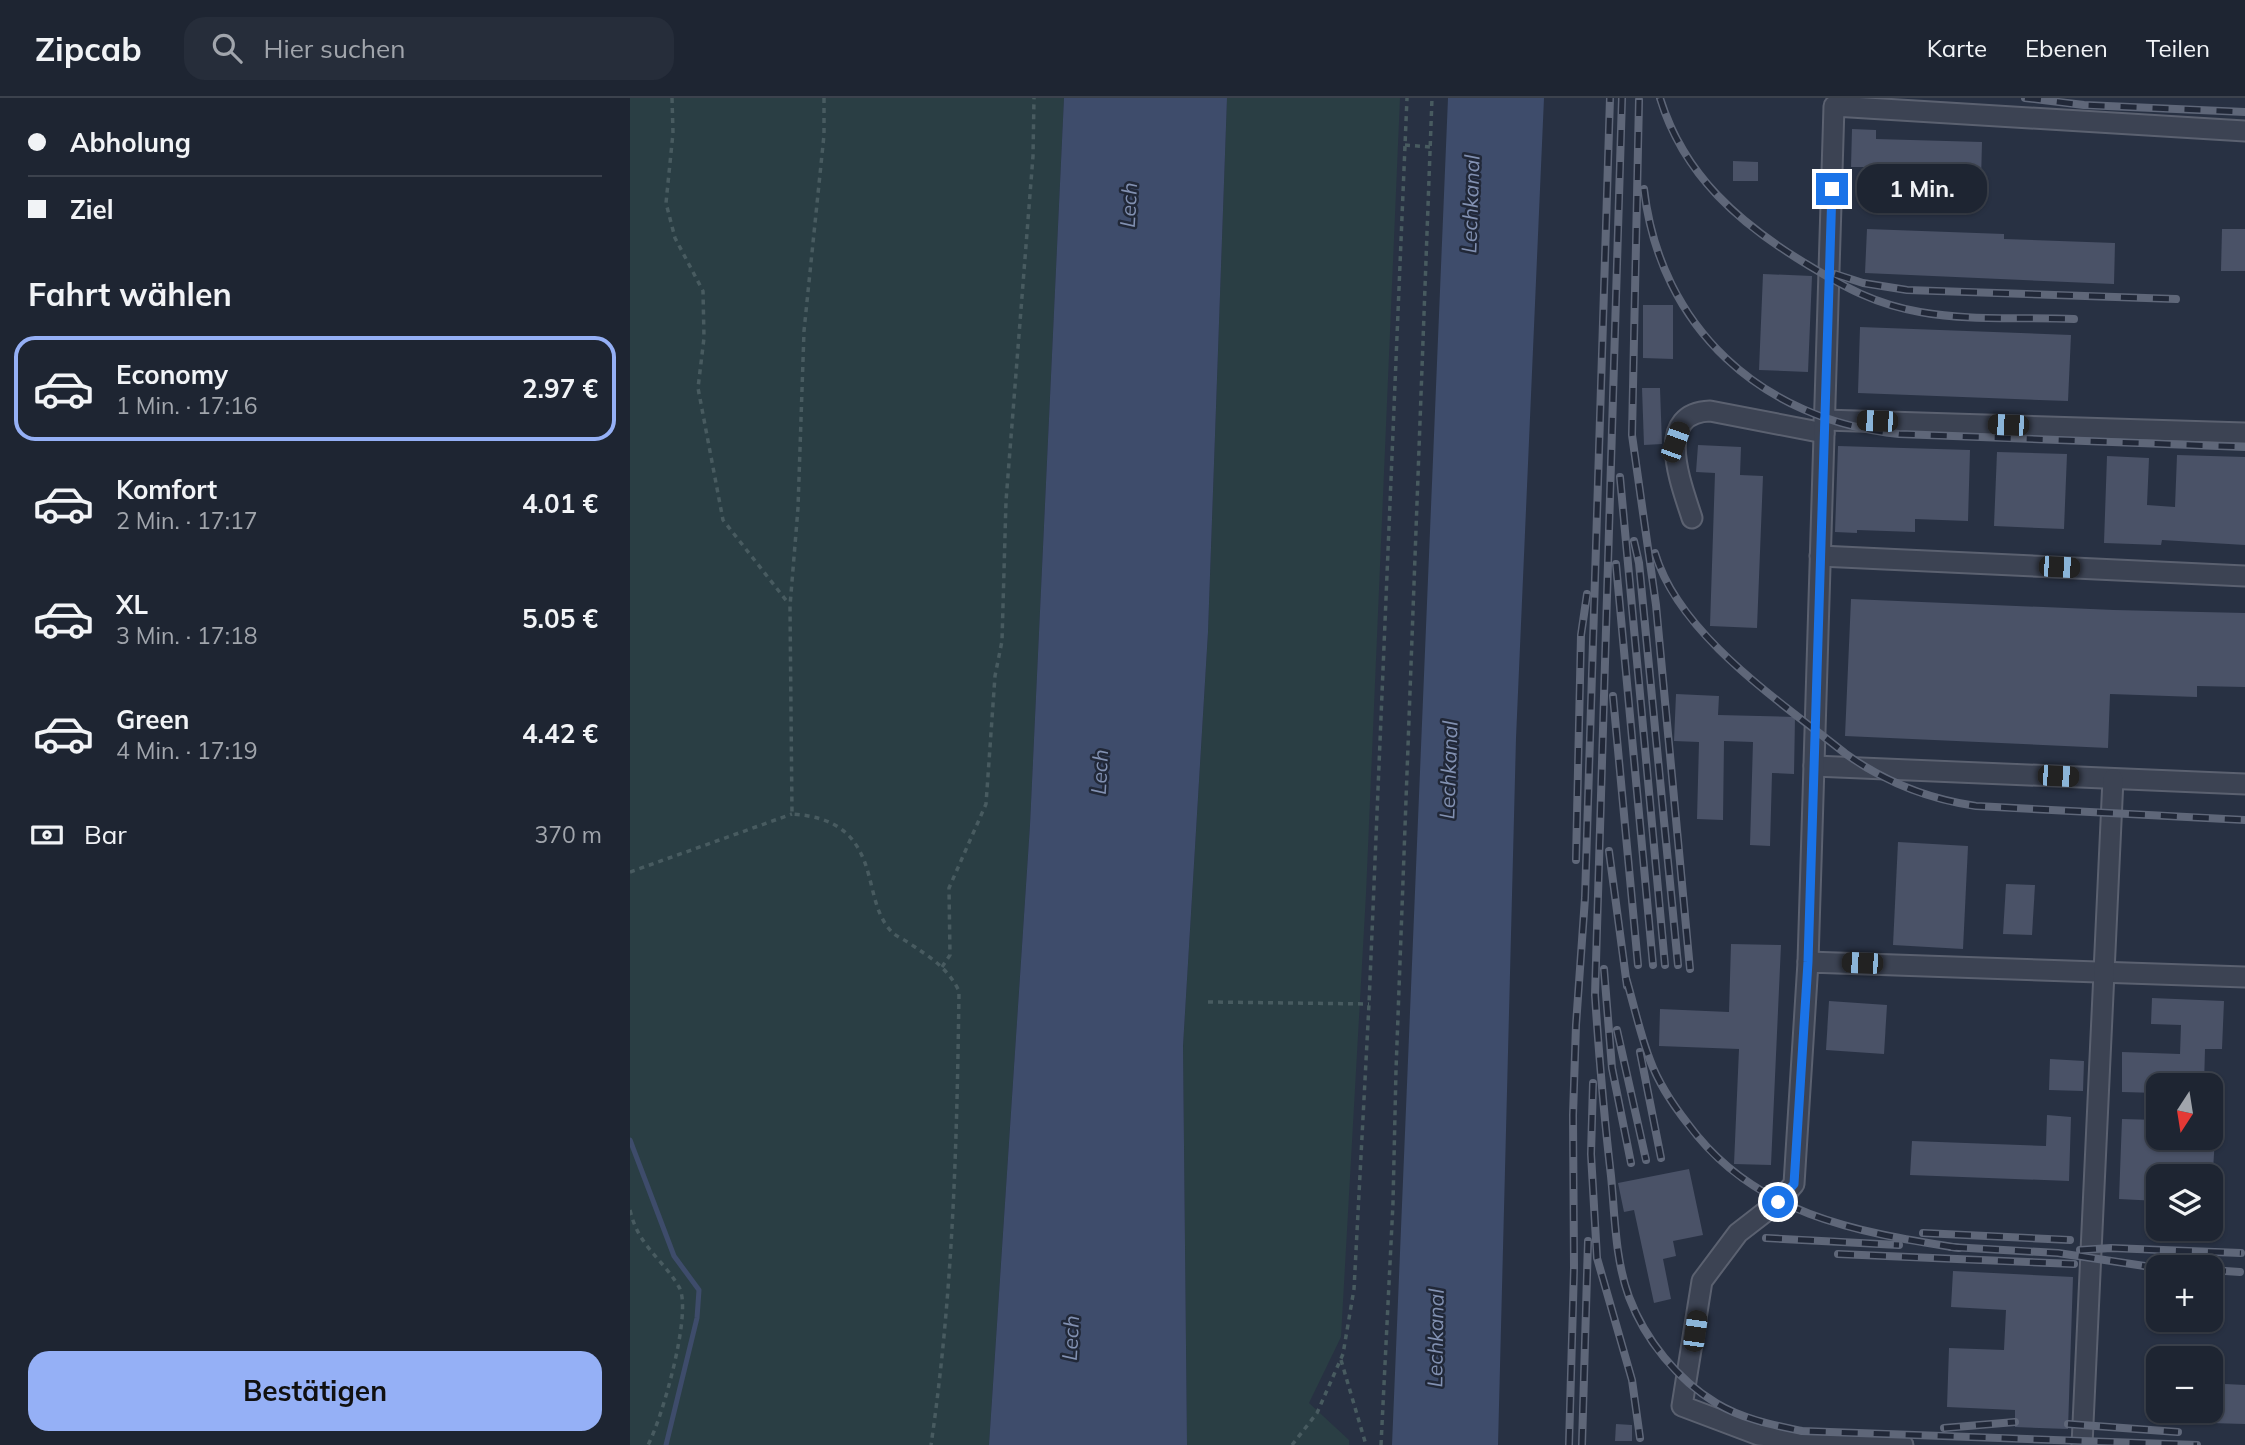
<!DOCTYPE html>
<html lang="de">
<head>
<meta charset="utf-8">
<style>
	:root { --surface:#1e2532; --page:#262d3a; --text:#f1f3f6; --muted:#a1a5ac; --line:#3c424d; --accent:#95b0f6 }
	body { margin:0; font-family:Mulish,sans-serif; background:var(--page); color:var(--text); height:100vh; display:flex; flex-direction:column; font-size:26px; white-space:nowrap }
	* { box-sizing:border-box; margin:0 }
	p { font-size:23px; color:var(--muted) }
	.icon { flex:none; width:38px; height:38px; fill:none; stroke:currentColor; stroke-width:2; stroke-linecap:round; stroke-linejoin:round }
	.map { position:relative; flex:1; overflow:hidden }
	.drawer { display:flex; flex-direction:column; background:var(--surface); width:630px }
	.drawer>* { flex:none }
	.banner { display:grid; align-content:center; height:154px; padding:0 28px; background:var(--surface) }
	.needle { width:46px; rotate:192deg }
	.tools { position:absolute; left:1516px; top:975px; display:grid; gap:14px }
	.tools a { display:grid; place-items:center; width:77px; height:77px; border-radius:14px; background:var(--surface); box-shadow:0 2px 5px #0004,0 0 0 2px var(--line); font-size:35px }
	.end { position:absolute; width:32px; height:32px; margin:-16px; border:9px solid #1a73e8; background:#fff; box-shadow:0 0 0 4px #fff }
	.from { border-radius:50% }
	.bubble { position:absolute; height:49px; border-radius:21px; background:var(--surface); box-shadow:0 2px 5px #0004,0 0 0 2px var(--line); font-size:23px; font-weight:700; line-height:49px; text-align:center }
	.car { position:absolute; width:21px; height:42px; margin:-21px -10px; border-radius:9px; box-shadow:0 0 5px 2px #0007; background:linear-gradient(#222 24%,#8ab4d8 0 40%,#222 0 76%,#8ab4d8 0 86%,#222 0) }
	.banner b { display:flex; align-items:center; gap:24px; height:66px; font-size:26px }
	.banner b+b { border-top:2px solid var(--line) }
	.banner i { width:18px; height:18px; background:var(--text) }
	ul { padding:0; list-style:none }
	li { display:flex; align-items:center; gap:21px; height:105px; margin:0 14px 10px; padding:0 14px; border:4px solid transparent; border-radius:21px }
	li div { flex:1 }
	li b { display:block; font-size:26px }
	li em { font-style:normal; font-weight:700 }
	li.current { border-color:var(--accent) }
	li>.icon { width:63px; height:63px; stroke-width:1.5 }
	h2 { padding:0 28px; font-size:32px; line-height:84px }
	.pay { display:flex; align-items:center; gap:18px; height:77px; padding:0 28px; font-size:26px }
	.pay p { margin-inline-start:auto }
	.primary-button { display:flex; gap:14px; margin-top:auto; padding:14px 28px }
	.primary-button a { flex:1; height:80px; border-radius:21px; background:var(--accent); color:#111; font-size:28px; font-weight:700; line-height:80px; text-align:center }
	header { display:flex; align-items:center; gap:42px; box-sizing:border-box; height:98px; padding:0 35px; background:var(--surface); border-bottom:2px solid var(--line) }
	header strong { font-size:33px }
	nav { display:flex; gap:38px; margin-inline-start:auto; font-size:24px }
	.search { width:490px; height:63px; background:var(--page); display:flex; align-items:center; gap:18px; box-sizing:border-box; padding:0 24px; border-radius:21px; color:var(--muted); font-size:26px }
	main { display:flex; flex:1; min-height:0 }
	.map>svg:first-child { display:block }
	.green { fill:#2a3e44 }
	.water { fill:#3e4c6b }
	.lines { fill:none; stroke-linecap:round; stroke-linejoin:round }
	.stream { stroke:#3e4c6b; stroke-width:5 }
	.building { fill:#4a5267 }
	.minor-casing { stroke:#5b6170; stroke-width:23 }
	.path { stroke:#485b60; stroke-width:3.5; stroke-dasharray:5 5; stroke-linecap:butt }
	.minor { stroke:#3c4353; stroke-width:19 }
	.rail-casing { stroke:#5f6779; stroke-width:8 }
	.rail { stroke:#212838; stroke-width:5; stroke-dasharray:16; stroke-linecap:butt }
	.route { stroke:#1a73e8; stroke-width:9 }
	.labels { text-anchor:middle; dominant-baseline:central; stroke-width:5; stroke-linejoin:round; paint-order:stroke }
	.water-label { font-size:21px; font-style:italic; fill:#8291b2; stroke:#212838 }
</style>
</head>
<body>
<header>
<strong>Zipcab</strong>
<div class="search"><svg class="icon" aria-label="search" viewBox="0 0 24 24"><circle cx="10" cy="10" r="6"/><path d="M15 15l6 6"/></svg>Hier suchen</div>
<nav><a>Karte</a><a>Ebenen</a><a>Teilen</a></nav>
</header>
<main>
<section class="drawer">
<div class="banner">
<b><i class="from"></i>Abholung</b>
<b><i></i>Ziel</b>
</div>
<h2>Fahrt wählen</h2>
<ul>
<li class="current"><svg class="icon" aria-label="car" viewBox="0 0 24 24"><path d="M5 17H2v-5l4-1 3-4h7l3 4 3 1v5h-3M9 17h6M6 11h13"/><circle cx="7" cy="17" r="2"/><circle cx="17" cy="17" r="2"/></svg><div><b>Economy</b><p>1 Min. · 17:16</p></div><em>2.97 €</em></li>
<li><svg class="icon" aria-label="car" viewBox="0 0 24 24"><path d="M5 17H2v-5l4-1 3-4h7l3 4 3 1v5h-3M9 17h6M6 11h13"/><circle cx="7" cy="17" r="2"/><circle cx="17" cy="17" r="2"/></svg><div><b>Komfort</b><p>2 Min. · 17:17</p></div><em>4.01 €</em></li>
<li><svg class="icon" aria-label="car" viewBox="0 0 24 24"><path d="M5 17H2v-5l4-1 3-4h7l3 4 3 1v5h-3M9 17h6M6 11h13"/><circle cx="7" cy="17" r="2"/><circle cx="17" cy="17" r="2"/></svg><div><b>XL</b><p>3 Min. · 17:18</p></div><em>5.05 €</em></li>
<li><svg class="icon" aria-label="car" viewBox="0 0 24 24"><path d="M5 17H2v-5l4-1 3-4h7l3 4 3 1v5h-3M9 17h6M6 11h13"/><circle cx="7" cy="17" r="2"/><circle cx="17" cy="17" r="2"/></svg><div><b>Green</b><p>4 Min. · 17:19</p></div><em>4.42 €</em></li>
</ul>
<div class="pay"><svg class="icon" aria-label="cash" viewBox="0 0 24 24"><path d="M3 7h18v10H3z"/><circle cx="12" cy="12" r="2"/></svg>Bar<p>370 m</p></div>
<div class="primary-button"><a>Bestätigen</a></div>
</section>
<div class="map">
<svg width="1615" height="1347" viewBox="0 0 1615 1347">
	<rect width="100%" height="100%" fill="#283143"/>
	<g class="green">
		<polygon points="0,0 434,0 400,727 359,1347 0,1347"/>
		<polygon points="597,0 770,0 736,796 711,1239 679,1305 719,1342 719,1347 557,1347 553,948 578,534"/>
	</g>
	<g class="water">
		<polygon points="434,0 597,0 578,534 553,948 557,1347 359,1347 400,727"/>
		<polygon points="818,0 914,0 886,640 868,1347 762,1347"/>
	</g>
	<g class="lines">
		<polyline class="stream" points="0,1042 44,1158 69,1192 67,1220 36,1347"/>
	</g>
	<g class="building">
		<polygon points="1222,31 1246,32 1246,41 1352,44 1351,83 1236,80 1237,69 1221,69"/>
		<polygon points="1103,63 1128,64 1128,83 1103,83"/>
		<polygon points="1237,131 1374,136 1374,141 1485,145 1484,186 1235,175"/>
		<polygon points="1592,131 1615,131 1615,173 1591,173"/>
		<polygon points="1133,176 1182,178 1178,274 1129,272"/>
		<polygon points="1013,207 1043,207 1043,261 1013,260"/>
		<polygon points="1230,229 1441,237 1438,303 1228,295"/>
		<polygon points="1012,290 1030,290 1032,346 1014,347"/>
		<polygon points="1068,347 1111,349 1110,377 1133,378 1127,530 1080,528 1085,375 1066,374"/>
		<polygon points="1208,348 1340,352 1338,423 1285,421 1285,434 1227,432 1227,435 1205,434"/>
		<polygon points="1367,354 1437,356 1434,431 1364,428"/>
		<polygon points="1547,357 1615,359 1615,447 1532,442 1531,447 1474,445 1477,358 1519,360 1517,407 1545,409"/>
		<polygon points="1221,501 1484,512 1615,515 1615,589 1567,588 1567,599 1480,596 1478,650 1215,638"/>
		<polygon points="1046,596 1089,598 1088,617 1165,619 1164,676 1142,675 1140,748 1120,747 1123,644 1094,643 1093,722 1067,721 1069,644 1044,643"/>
		<polygon points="1268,744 1338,748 1333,851 1263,847"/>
		<polygon points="1376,786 1405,787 1402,837 1373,836"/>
		<polygon points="1101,846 1151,847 1141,1067 1104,1066 1109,951 1029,948 1030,911 1099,914"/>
		<polygon points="1522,900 1594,903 1592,951 1575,951 1574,987 1528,987 1528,995 1492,994 1492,954 1550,956 1551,927 1521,926"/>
		<polygon points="1199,903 1257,907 1254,956 1196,952"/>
		<polygon points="1420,961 1454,963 1453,993 1419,992"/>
		<polygon points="1417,1017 1441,1019 1439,1083 1280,1077 1282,1043 1416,1048"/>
		<polygon points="1492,1021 1528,1022 1528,1040 1585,1040 1583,1072 1565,1071 1564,1078 1528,1078 1528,1103 1489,1101"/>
		<polygon points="1059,1071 1073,1137 1043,1143 1046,1158 1033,1161 1041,1201 1024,1205 1004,1112 994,1114 988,1085"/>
		<polygon points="1323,1173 1443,1179 1438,1331 1385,1329 1385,1312 1317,1309 1319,1250 1374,1252 1376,1212 1321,1209"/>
		<polygon points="1595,1286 1615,1287 1615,1326 1580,1325 1580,1287"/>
		<polygon points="986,1326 1002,1327 1002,1343 985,1343"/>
	</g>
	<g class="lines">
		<defs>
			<g id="minor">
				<polyline points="1194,322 1615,335"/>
				<path d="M1062 420C1052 388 1022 315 1080 313L1194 335"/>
				<polyline points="1190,458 1615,478"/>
				<polyline points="1184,668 1615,686"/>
				<polyline points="1178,864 1204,8 1615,33"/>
				<polyline points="1273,1347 1214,1345 1129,1337 1052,1308 1072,1183 1108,1135 1148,1104 1164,1086 1178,864 1615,879"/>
				<polyline points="1452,1347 1483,681"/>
			</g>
		</defs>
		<use href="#minor" class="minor-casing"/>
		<g class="path">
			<polyline points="42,0 43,35 36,105 45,140 73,193 74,240 68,290 93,422 159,506"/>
			<path d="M194 0V37L174 233 168 410 160 508 162 716C205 719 228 735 239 778 244 796 247 818 261 833 265 838 273 841 279 845 301 860 317 869 329 893 327 1045 323 1196 301 1347"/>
			<polyline points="775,47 801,49"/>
			<polyline points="0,774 162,716"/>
			<polyline points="312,869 320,857 319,790 356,706 365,578 372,543 376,403 403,58 404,0"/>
			<polyline points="578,904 739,906"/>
			<path d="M0 1112C8 1148 32 1160 49 1189 63 1213 32 1321 18 1347"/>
			<polyline points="711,1262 736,1347"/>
			<polyline points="662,1347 687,1315 713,1256 724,1191 739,906 777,0"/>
			<polyline points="751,1347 763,1105 766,972 802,0"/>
		</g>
		<use href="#minor" class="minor"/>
		<defs>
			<g id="rail">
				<path d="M992 0 965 897C969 958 974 1018 981 1078 985 1118 985 1161 999 1199 1015 1242 1048 1282 1086 1305 1112 1321 1143 1327 1172 1333L1567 1347"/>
				<path d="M1030 0C1054 78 1110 126 1178 167 1216 190 1245 206 1290 214 1339 223 1393 219 1444 221"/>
				<polyline points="1395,0 1454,7 1615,14"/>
				<polyline points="1009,2 1002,337 1026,507 1060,871"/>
				<path d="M1014 91C1030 230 1132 322 1269 336L1615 349"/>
				<polyline points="1205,176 1233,185 1277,192 1546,201"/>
				<polyline points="990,379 1035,867"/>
				<polyline points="1004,443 1009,465 1048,867"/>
				<path d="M1025 455C1049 537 1151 604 1216 656 1255 684 1298 701 1346 708L1615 722"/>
				<polyline points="986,466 1023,867"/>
				<polyline points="983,598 1008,867"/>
				<polyline points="979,753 997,888"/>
				<polyline points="946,762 951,537 957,496"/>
				<polyline points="974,871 982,970 1001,1065"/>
				<path d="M996 880C1004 907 1010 936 1020 962 1028 984 1043 1007 1058 1026 1124 1116 1225 1134 1329 1150"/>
				<polyline points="987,932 1016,1062"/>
				<polyline points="1010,954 1031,1060"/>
				<polyline points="963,985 961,1056 967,1160 1002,1282 1010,1340"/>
				<polyline points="1293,1135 1440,1142"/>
				<polyline points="1136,1140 1269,1147"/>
				<polyline points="1321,1149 1428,1155 1528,1170"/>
				<polyline points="1450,1152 1481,1150 1611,1155"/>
				<polyline points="1208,1156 1444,1166"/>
				<polyline points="1580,1172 1610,1174"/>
				<polyline points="1438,1326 1548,1334"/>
				<polyline points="1314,1330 1385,1324"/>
				<polyline points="939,1347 944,1170 943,1017 946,927 955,800 980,0"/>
				<polyline points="952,1347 958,1143"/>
			</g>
		</defs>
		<use href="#rail" class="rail-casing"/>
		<use href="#rail" class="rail"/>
	</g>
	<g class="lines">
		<polyline class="route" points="1148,1104 1164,1086 1178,864 1202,91"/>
	</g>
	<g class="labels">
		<g class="water-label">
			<text transform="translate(840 106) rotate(-88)">Lechkanal</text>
			<text transform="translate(498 107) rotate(-87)">Lech</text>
			<text transform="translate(818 672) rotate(-88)">Lechkanal</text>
			<text transform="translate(469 674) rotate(-87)">Lech</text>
			<text transform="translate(440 1240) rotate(-87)">Lech</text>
			<text transform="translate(805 1240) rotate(-89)">Lechkanal</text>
		</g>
	</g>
</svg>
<div class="tools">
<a><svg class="needle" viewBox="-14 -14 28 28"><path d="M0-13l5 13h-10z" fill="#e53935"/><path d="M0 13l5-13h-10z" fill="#a1a5ac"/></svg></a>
<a><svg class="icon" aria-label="layers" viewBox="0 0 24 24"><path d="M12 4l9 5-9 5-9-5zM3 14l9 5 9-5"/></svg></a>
<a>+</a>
<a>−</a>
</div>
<i class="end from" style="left:1148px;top:1104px"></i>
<i class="end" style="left:1202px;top:91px"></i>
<div class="bubble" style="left:1227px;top:66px;width:130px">1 Min.</div>
<i class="car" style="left:1247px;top:323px;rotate:272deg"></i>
<i class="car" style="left:1378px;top:327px;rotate:272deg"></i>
<i class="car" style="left:1045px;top:344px;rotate:20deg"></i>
<i class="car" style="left:1429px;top:469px;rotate:93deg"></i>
<i class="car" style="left:1428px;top:678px;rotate:93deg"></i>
<i class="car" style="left:1232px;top:865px;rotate:272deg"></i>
<i class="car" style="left:1065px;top:1233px;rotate:8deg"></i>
</div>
</main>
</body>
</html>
